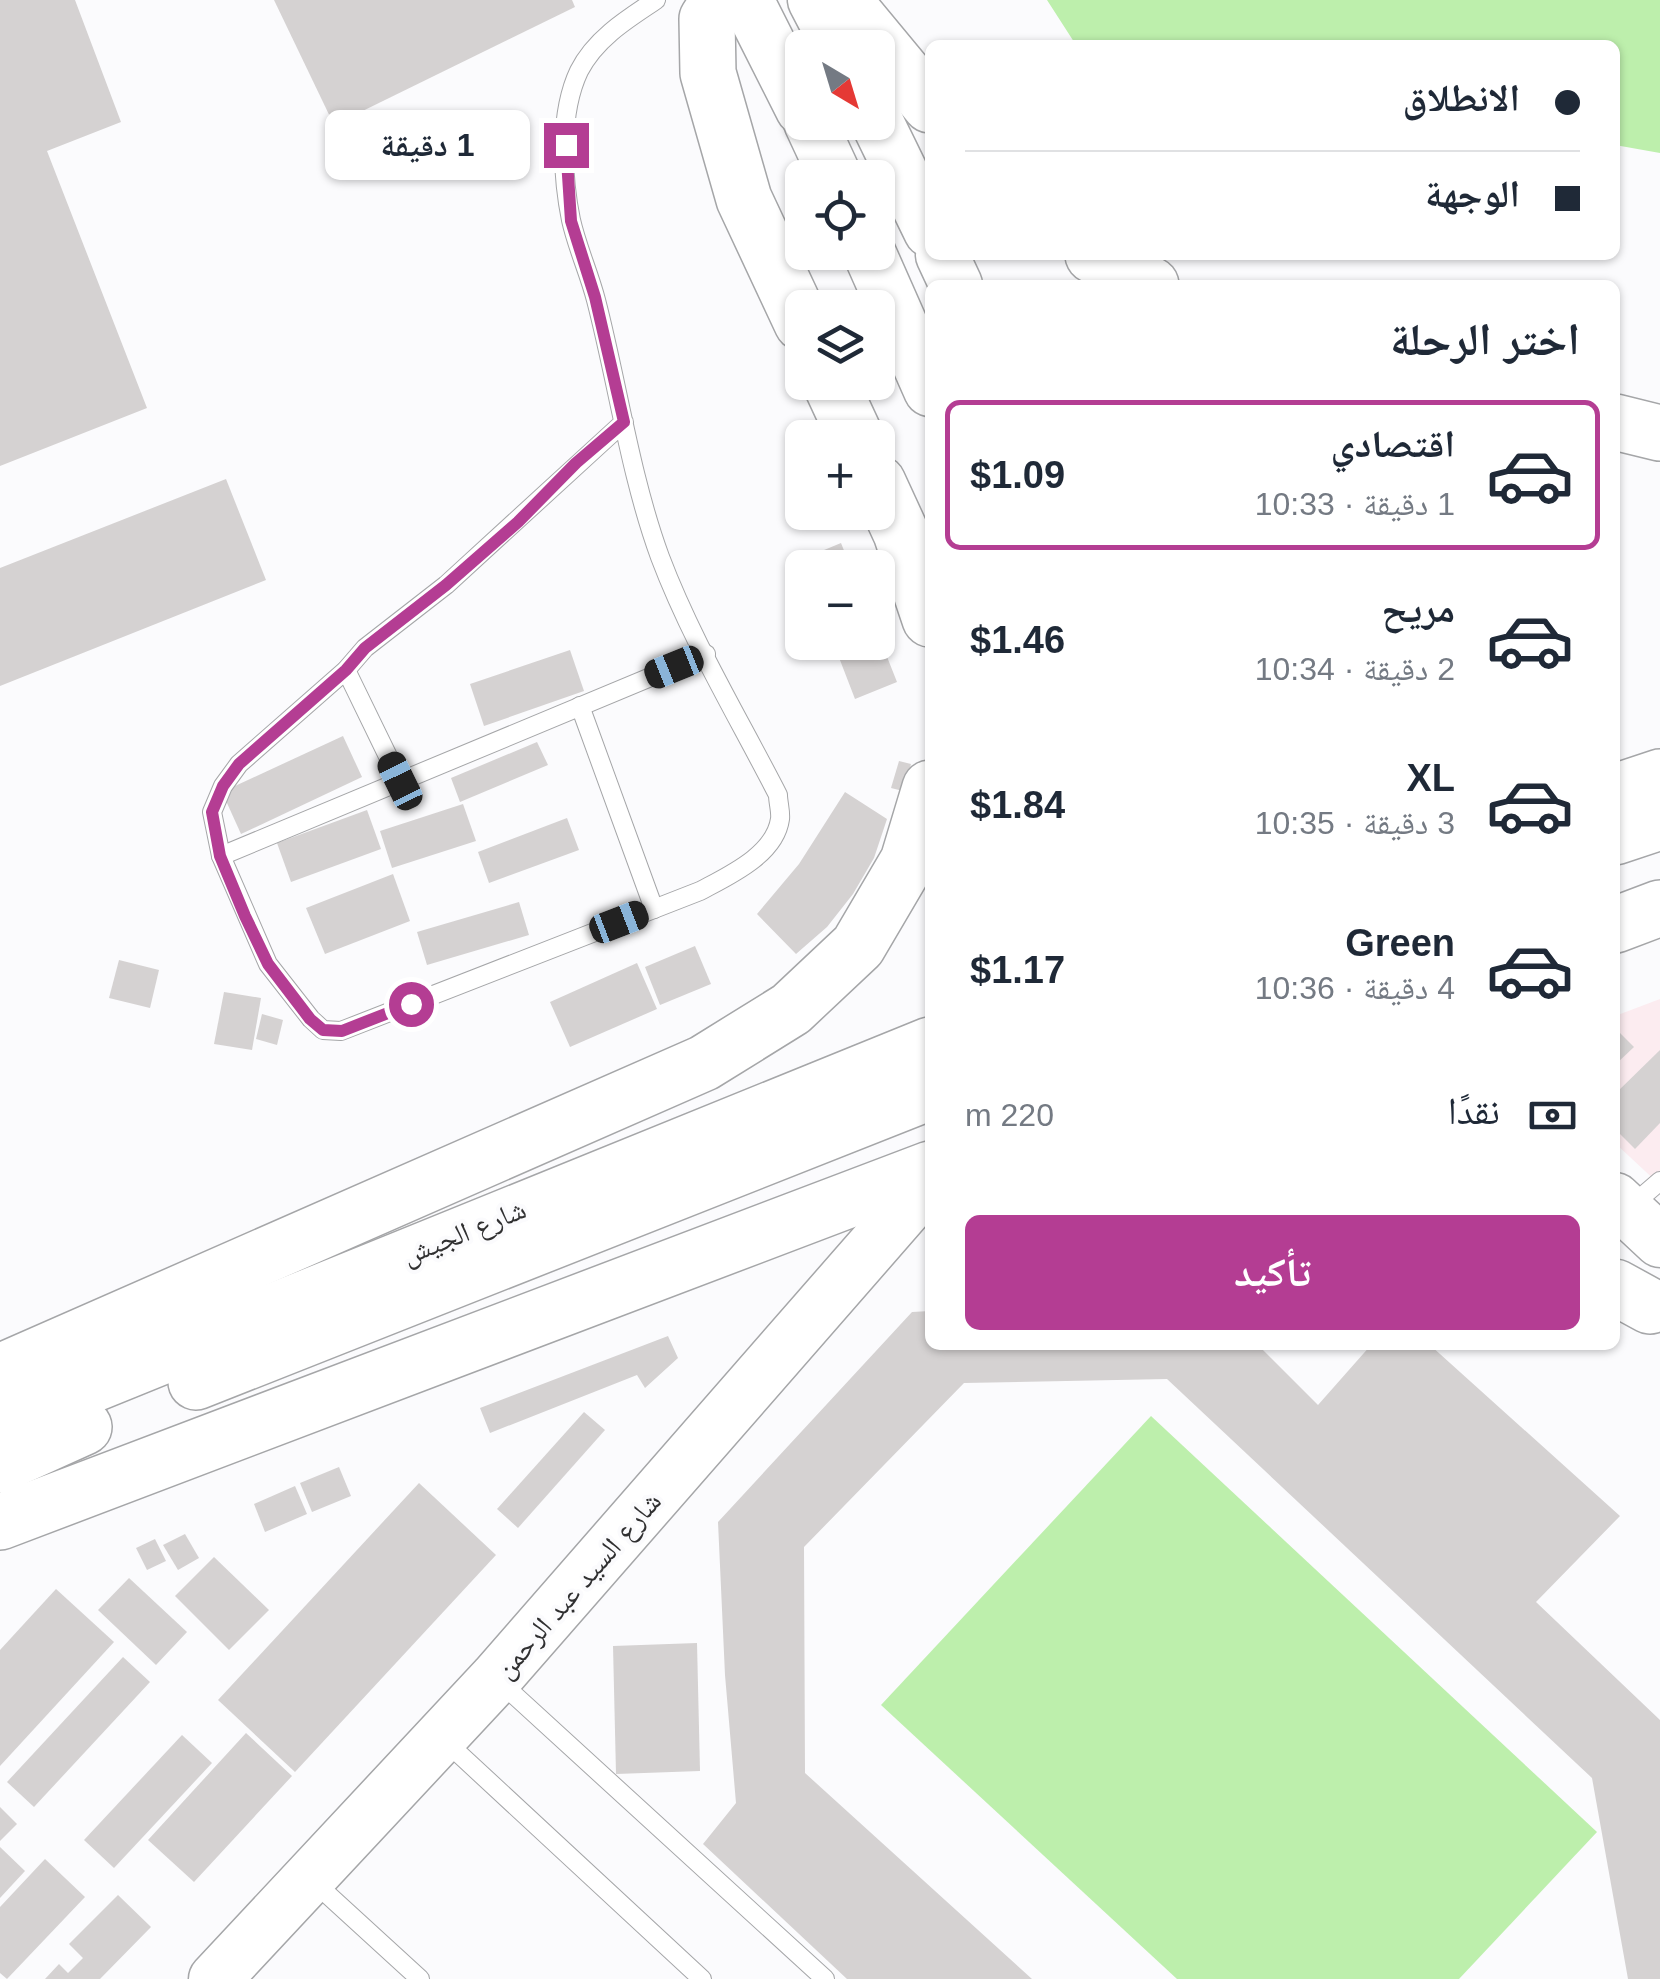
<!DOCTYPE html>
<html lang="ar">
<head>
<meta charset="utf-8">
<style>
	:root { --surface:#fff; --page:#f6f6f7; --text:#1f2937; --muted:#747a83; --line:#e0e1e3; --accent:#b43d93 }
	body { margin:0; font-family:Helvetica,"Noto Naskh Arabic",sans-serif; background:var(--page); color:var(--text); direction:rtl; height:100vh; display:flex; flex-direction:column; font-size:38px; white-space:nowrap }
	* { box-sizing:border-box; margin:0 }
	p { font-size:32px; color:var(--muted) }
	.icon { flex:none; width:55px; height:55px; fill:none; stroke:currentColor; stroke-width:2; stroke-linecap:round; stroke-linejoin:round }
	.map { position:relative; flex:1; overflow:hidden; direction:ltr }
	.sheet { position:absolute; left:925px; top:280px; width:695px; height:1070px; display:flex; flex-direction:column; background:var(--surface); border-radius:15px; box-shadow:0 2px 8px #0004; direction:rtl }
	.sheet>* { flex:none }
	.hud { position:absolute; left:925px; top:40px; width:695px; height:220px; border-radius:15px; box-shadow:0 2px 8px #0004; direction:rtl; display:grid; align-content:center; height:220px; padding:0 40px; background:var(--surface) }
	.needle { width:65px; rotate:142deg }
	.buttons { position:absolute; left:785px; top:30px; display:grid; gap:20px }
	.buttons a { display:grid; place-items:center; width:110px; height:110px; border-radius:15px; background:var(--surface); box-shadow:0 2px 8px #0004; font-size:50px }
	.end { position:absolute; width:45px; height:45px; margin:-22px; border:12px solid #b43d93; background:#fff; box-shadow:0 0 0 5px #fff }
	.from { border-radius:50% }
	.bubble { position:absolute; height:70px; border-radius:15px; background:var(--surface); box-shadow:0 2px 8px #0004; font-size:32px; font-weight:800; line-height:70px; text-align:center; direction:rtl }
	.car { position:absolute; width:30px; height:60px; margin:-30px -15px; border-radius:12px; box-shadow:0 0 8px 2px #0007; background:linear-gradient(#222 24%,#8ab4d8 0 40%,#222 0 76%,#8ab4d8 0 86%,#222 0) }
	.hud b { display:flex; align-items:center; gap:35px; height:95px; font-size:38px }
	.hud b+b { border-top:2px solid var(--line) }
	.hud i { width:25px; height:25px; background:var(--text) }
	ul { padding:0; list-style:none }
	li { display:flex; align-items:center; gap:30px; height:150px; margin:0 20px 15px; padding:0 20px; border:5px solid transparent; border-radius:15px }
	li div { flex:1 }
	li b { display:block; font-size:38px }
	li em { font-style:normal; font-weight:800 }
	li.current { border-color:var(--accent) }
	li>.icon { width:90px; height:90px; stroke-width:1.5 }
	h2 { padding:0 40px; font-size:45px; line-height:120px }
	.pay { display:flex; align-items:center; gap:25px; height:110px; padding:0 40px; font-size:38px }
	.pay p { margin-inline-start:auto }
	.action { display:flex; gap:20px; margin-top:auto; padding:20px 40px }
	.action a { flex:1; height:115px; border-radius:15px; background:var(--accent); color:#fff; font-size:40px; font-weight:800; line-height:115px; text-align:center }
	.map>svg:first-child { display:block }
	.education { fill:#fcecf0 }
	.green { fill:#bdefac }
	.building { fill:#d5d2d2 }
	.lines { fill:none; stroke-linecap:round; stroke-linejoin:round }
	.lane-casing { stroke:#a5a6a8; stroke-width:20 }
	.secondary-casing { stroke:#a5a6a8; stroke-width:55 }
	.highway-casing { stroke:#a5a6a8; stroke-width:58 }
	.lane { stroke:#fff; stroke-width:18 }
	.secondary { stroke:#fff; stroke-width:52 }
	.highway { stroke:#fff; stroke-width:55 }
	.route { stroke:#b43d93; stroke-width:12 }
	.labels { text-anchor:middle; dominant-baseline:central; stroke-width:8; stroke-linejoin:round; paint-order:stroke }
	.street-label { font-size:28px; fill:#303031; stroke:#fbfbfd }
</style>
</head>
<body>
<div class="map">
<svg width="1660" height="1979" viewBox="0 0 1660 1979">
	<rect width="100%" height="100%" fill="#fbfbfd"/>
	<polygon class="education" points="1660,999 1660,1185 1615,1143 1615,1016"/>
	<g class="green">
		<polygon points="1047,0 1660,0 1660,153 1615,145 1615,45 1076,45"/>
		<polygon points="1151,1416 1597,1832 1459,1979 1177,1979 881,1705"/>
	</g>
	<g class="building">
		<polygon points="0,0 75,0 121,122 47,151 147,408 0,466"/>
		<polygon points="274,0 572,0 575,7 334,125"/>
		<polygon points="226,479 266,580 0,686 0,568"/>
		<polygon points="841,543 851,568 803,568 800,560"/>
		<polygon points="878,634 897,682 855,699 833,642 878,642"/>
		<polygon points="570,650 584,691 484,726 470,684"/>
		<polygon points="343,736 362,777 241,834 222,792"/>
		<polygon points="537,742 548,765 460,802 451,778"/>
		<polygon points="899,761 911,764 903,791 891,788"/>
		<polygon points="845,792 887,819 874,858 853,894 827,927 796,954 757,914 799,864"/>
		<polygon points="463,804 476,841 392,868 380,831"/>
		<polygon points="367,810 381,849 291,882 277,843"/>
		<polygon points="567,818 579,850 489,883 478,852"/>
		<polygon points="393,874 410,921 325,954 306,908"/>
		<polygon points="519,902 529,935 427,965 417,932"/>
		<polygon points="695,946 711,984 660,1005 645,967"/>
		<polygon points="119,960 159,970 150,1008 109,998"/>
		<polygon points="637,963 657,1009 570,1047 550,1002"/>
		<polygon points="224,992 261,998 252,1050 214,1044"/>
		<polygon points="262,1014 283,1020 277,1045 256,1039"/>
		<polygon points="1615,1028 1634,1047 1615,1065"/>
		<polygon points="1660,1050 1660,1123 1635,1149 1615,1129 1615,1094"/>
		<polygon points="930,1311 930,1345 1258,1345 1318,1405 1371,1345 1430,1345 1620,1516 1536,1602 1660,1720 1660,1979 1628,1979 1592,1778 1167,1379 964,1383 804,1547 805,1773 1032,1979 847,1979 703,1844 736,1803 725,1675 718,1522 912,1312"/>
		<polygon points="668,1336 678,1358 645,1388 637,1375 490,1433 480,1408"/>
		<polygon points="584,1412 605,1430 518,1528 497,1509"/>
		<polygon points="339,1467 351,1496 312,1512 300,1483"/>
		<polygon points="419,1483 496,1555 295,1772 218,1700"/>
		<polygon points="295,1486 307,1514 265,1532 254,1504"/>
		<polygon points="185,1534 199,1558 178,1570 163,1545"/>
		<polygon points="155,1539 166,1561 147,1570 136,1548"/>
		<polygon points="214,1557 269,1610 229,1650 175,1596"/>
		<polygon points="129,1578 187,1632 156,1665 98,1610"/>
		<polygon points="56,1589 114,1642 0,1766 0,1650"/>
		<polygon points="697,1643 700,1771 616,1774 613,1646"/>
		<polygon points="123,1657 150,1682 34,1807 7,1782"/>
		<polygon points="246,1733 292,1776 194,1882 148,1840"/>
		<polygon points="182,1735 212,1763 114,1868 84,1840"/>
		<polygon points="0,1807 17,1824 0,1841"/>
		<polygon points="0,1847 25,1871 0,1898"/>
		<polygon points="45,1859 85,1897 7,1979 0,1973 0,1907"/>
		<polygon points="118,1895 151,1927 100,1979 45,1979 59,1964 68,1973 83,1958 69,1944"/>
	</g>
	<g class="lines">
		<defs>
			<g id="lane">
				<path d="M624 422 446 585 365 648 346 670 239 764 223 786 212 812 221 856 268 964 311 1019 323 1030 341 1031 700 891C728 876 775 855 780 819 781 812 778 802 778 795 738 717 691 639 660 557 630 475 618 385 596 300 589 273 577 247 571 220 562 176 559 113 579 71 595 39 627 19 656 0"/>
				<polyline points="346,670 400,781"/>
				<polyline points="580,706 654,909"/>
				<polyline points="221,856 706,654"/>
				<polyline points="1631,1206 1660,1181"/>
				<polyline points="500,1682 825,1979"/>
				<polyline points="442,1738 702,1979"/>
				<polyline points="314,1882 420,1979"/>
			</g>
			<g id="secondary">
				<polyline points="747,0 802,109"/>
				<polyline points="814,0 839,48"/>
				<polyline points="810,122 836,178"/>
				<polyline points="877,122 930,231"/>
				<polyline points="869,252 930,390"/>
				<polyline points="942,255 956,285"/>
				<polyline points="1615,1199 1660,1241"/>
				<polyline points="215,1979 496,1678 930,1181"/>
			</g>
			<g id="highway">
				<polyline points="719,0 707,19 708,73 744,199 802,323"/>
				<polyline points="843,0 930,105"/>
				<polyline points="1093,255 1151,285"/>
				<polyline points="830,382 856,438"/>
				<polyline points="1615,422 1660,433"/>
				<polyline points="878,483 901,533 930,619"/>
				<polyline points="1615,792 1660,777"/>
				<polyline points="1615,837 1660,822"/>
				<polyline points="1615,925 1660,908"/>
				<polyline points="1615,1287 1650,1306"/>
				<polyline points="0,1372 704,1063 791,1009 858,946 908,861 930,788"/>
				<polyline points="196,1382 930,1092"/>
				<polyline points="0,1422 930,1045"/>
				<polyline points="0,1465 84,1427"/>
				<polyline points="0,1522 930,1169"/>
			</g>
		</defs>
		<use href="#lane" class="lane-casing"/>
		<use href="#secondary" class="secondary-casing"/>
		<use href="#highway" class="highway-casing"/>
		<use href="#lane" class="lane"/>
		<use href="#secondary" class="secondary"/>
		<use href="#highway" class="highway"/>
	</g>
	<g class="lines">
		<polyline class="route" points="411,1004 342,1031 323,1030 310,1019 268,964 245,916 220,856 212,812 223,786 239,764 346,670 365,648 446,585 518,522 576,463 624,422 595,297 571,221 566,145"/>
	</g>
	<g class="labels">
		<g class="street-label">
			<text transform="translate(464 1232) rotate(-22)">شارع الجيش</text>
			<text transform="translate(578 1585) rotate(-49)">شارع السيد عبد الرحمن</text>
		</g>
	</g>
</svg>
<div class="buttons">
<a><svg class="needle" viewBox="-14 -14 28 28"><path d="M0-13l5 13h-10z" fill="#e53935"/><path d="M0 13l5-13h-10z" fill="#747a83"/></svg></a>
<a><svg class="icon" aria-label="locate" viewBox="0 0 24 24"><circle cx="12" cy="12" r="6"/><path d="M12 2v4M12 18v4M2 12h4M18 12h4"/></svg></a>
<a><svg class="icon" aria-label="layers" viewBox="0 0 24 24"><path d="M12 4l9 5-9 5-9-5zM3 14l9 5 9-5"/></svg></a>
<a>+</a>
<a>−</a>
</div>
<i class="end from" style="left:411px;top:1004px"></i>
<i class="end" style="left:566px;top:145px"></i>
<div class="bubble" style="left:325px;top:110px;width:205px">1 دقيقة</div>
<i class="car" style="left:674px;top:667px;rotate:248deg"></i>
<i class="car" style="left:400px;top:781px;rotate:334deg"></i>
<i class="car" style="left:619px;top:922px;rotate:69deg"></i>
<div class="hud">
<b><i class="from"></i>الانطلاق</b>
<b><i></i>الوجهة</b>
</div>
<section class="sheet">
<h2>اختر الرحلة</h2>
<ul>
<li class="current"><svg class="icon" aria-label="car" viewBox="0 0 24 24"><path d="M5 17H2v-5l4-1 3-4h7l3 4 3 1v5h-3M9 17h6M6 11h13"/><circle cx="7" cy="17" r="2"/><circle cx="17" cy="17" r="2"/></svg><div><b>اقتصادي</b><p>1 دقيقة · 10:33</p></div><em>$1.09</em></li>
<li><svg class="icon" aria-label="car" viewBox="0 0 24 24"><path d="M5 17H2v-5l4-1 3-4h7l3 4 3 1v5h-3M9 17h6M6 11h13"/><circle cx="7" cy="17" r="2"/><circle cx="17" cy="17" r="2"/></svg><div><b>مريح</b><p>2 دقيقة · 10:34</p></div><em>$1.46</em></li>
<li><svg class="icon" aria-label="car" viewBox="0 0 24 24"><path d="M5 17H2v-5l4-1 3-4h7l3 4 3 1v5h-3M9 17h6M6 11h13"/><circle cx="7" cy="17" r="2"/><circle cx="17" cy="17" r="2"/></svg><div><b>XL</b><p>3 دقيقة · 10:35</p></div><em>$1.84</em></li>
<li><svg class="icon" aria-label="car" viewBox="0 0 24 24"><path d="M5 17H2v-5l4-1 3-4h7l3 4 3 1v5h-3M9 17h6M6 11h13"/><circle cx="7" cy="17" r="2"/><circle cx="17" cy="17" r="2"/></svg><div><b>Green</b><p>4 دقيقة · 10:36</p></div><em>$1.17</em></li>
</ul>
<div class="pay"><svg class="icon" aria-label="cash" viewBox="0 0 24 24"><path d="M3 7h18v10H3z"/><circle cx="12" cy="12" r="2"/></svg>نقدًا<p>220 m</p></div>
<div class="action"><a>تأكيد</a></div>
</section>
</div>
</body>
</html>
